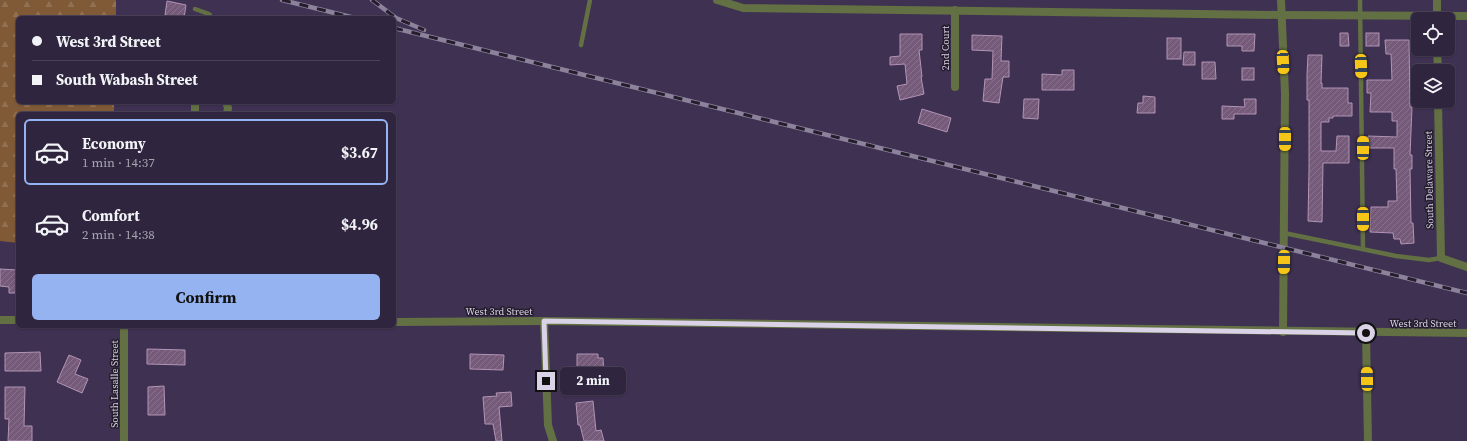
<!DOCTYPE html>
<html lang="en">
<head>
<meta charset="utf-8">
<style>
	:root { --surface:#2f253e; --page:#372d45; --text:#f1f3f6; --muted:#a7a5b0; --line:#4a4258; --accent:#95b2f1 }
	body { margin:0; font-family:"Source Serif 4",serif; background:var(--page); color:var(--text); height:100vh; display:flex; flex-direction:column; font-size:15px; white-space:nowrap }
	* { box-sizing:border-box; margin:0 }
	p { font-size:13px; color:var(--muted) }
	.icon { flex:none; width:22px; height:22px; fill:none; stroke:currentColor; stroke-width:2; stroke-linecap:round; stroke-linejoin:round }
	.map { position:relative; flex:1; overflow:hidden }
	.panel { position:absolute; left:16px; top:112px; width:380px; height:216px; display:flex; flex-direction:column; background:var(--surface); border-radius:6px; box-shadow:0 1px 3px #0004,0 0 0 1px var(--line) }
	.panel>* { flex:none }
	.top-card { position:absolute; left:16px; top:16px; width:380px; height:88px; border-radius:6px; box-shadow:0 1px 3px #0004,0 0 0 1px var(--line); display:grid; align-content:center; height:88px; padding:0 16px; background:var(--surface) }
	.tools { position:absolute; left:1411px; top:12px; display:grid; gap:8px }
	.tools a { display:grid; place-items:center; width:44px; height:44px; border-radius:6px; background:var(--surface); box-shadow:0 1px 3px #0004,0 0 0 1px var(--line); font-size:20px }
	.end { position:absolute; width:18px; height:18px; margin:-9px; border:5px solid #dad2e6; background:#111; box-shadow:0 0 0 2px #111 }
	.from { border-radius:50% }
	.bubble { position:absolute; height:28px; border-radius:6px; background:var(--surface); box-shadow:0 1px 3px #0004,0 0 0 1px var(--line); font-size:13px; font-weight:700; line-height:28px; text-align:center }
	.car { position:absolute; width:12px; height:24px; margin:-12px -6px; border-radius:5px; box-shadow:0 0 3px 1px #0007; background:linear-gradient(#f5c518 24%,#345 0 40%,#f5c518 0 76%,#345 0 86%,#f5c518 0) }
	.top-card b { display:flex; align-items:center; gap:14px; height:38px; font-size:15px }
	.top-card b+b { border-top:1px solid var(--line) }
	.top-card i { width:10px; height:10px; background:var(--text) }
	ul { padding:7px 0 0; list-style:none }
	li { display:flex; align-items:center; gap:12px; height:66px; margin:0 8px 6px; padding:0 8px; border:2px solid transparent; border-radius:6px }
	li div { flex:1 }
	li b { display:block; font-size:15px }
	li em { font-style:normal; font-weight:700 }
	li.on { border-color:var(--accent) }
	li>.icon { width:36px; height:36px; stroke-width:1.5 }
	.action { display:flex; gap:8px; margin-top:auto; padding:8px 16px }
	.action a { flex:1; height:46px; border-radius:6px; background:var(--accent); color:#111; font-size:16px; font-weight:700; line-height:46px; text-align:center }
	.map>svg:first-child { display:block }
	.forest { fill:url(#forest-firs) }
	.building { fill:url(#building-hatch); stroke:#b394b6 }
	.lines { fill:none; stroke-linecap:round; stroke-linejoin:round }
	.service { stroke:#627043; stroke-width:4.5 }
	.minor { stroke:#627043; stroke-width:8 }
	.tertiary { stroke:#627043; stroke-width:8 }
	.rail-casing { stroke:#8d829c; stroke-width:4.5 }
	.rail { stroke:#231d2c; stroke-width:3; stroke-dasharray:9; stroke-linecap:butt }
	.route { stroke:#dad2e6; stroke-width:5 }
	.labels { text-anchor:middle; dominant-baseline:central; stroke-width:3; stroke-linejoin:round; paint-order:stroke }
	.street-label { font-size:10px; fill:#dad2e6; stroke:#231d2c }
</style>
</head>
<body>
<div class="map">
<svg width="1467" height="441" viewBox="0 0 1467 441">
	<defs>
		<pattern id="forest-firs" width="22" height="20" patternUnits="userSpaceOnUse"><rect width="22" height="20" fill="#805a37"/><path d="M5 1l3.5 6h-7zM16 11l3.5 6h-7z" fill="#917154"/></pattern>
		<pattern id="building-hatch" width="6" height="6" patternUnits="userSpaceOnUse"><rect width="6" height="6" fill="#755a79"/><path d="M-1 1l2-2M0 6l6-6M5 7l2-2" fill="none" stroke="#88718c"/></pattern>
	</defs>
	<rect width="100%" height="100%" fill="#3f3152"/>
	<polygon class="forest" points="0,0 116,0 116,18 18,18 18,102 114,102 114,114 18,114 18,243 0,241"/>
	<g class="building">
		<polygon points="167,1 186,5 184,18 165,15"/>
		<polygon points="1340,33 1348,33 1349,46 1340,46"/>
		<rect x="1366" y="33" width="13" height="13"/>
		<polygon points="900,34 922,34 922,50 919,50 922,77 921,77 924,94 900,100 897,86 907,84 905,64 890,65 890,57 900,56"/>
		<polygon points="1227,34 1255,34 1254,51 1242,51 1242,46 1227,46"/>
		<polygon points="972,35 1002,36 1001,61 1009,61 1009,77 1003,77 999,103 983,101 985,79 992,79 993,51 972,50"/>
		<rect x="1167" y="38" width="14" height="21"/>
		<polygon points="1385,40 1409,40 1410,107 1412,107 1410,155 1412,155 1412,169 1410,169 1411,223 1413,223 1414,243 1401,244 1400,239 1394,239 1393,233 1370,232 1371,207 1388,207 1388,201 1397,201 1396,169 1394,169 1394,148 1368,148 1368,136 1397,137 1397,121 1392,121 1392,112 1370,112 1371,93 1367,93 1367,80 1392,80 1391,54 1386,54"/>
		<polygon points="1184,52 1195,52 1195,65 1183,65"/>
		<polygon points="1308,55 1322,55 1321,83 1322,83 1322,88 1348,88 1348,103 1352,103 1352,116 1333,116 1333,118 1329,118 1329,122 1321,122 1321,151 1336,151 1337,136 1349,136 1349,163 1323,163 1322,222 1308,221 1309,170 1309,100 1307,100 1307,75"/>
		<polygon points="1202,62 1215,62 1216,79 1202,79"/>
		<rect x="1242" y="68" width="12" height="12"/>
		<polygon points="1062,70 1074,70 1074,90 1042,90 1042,74 1062,75"/>
		<polygon points="1143,96 1155,97 1155,113 1137,113 1138,103 1143,103"/>
		<polygon points="1024,99 1039,99 1038,119 1023,118"/>
		<polygon points="1244,99 1256,99 1256,114 1234,114 1234,119 1222,119 1222,106 1245,107"/>
		<polygon points="922,109 951,118 947,132 918,123"/>
		<polygon points="0,269 18,270 18,293 9,293 9,287 0,286"/>
		<polygon points="147,349 185,350 185,365 147,364"/>
		<polygon points="40,352 41,371 5,371 5,353"/>
		<polygon points="470,354 504,355 503,370 470,369"/>
		<polygon points="577,354 598,354 598,358 603,358 604,375 592,375 592,382 577,382"/>
		<polygon points="69,355 81,360 75,374 88,379 82,393 57,382"/>
		<polygon points="164,386 165,415 148,415 148,387"/>
		<polygon points="5,387 25,387 24,426 32,426 32,441 8,441 9,419 5,419"/>
		<polygon points="511,392 512,406 499,407 502,441 496,441 493,424 485,424 483,397 497,396 496,393"/>
		<polygon points="593,401 596,431 601,430 604,441 584,441 580,425 578,425 576,403"/>
	</g>
	<g class="lines">
		<g class="service">
			<polyline points="1360,0 1363,249"/>
			<polyline points="195,9 209,14 212,18"/>
			<polyline points="581,45 590,0"/>
			<polyline points="1284,233 1396,256 1429,260 1441,258"/>
		</g>
		<g class="minor">
			<polyline points="717,0 743,8 1281,15 1467,16"/>
			<polyline points="1281,0 1285,93 1283,332"/>
			<polyline points="1437,0 1437,19"/>
			<polyline points="1437,49 1438,71"/>
			<polyline points="955,87 955,10"/>
			<polyline points="1438,101 1441,258 1467,267"/>
			<polyline points="226,102 228,108 227,114"/>
			<polyline points="195,114 195,106 196,102"/>
			<polyline points="0,320 18,320"/>
			<polyline points="544,321 548,425 553,441"/>
			<polyline points="1366,333 1368,441"/>
		</g>
		<g class="tertiary">
			<polyline points="394,322 544,321 1467,333"/>
			<polyline points="124,326 124,441"/>
		</g>
		<defs>
			<g id="rail">
				<polyline points="282,0 355,18"/>
				<polyline points="372,0 396,18 424,30"/>
				<polyline points="394,28 1467,293"/>
			</g>
		</defs>
		<use href="#rail" class="rail-casing"/>
		<use href="#rail" class="rail"/>
	</g>
	<g class="lines">
		<polyline class="route" points="546,381 544,321 1366,333"/>
	</g>
	<g class="labels">
		<g class="street-label">
			<text transform="translate(945 48) rotate(-90)">2nd Court</text>
			<text transform="translate(1429 180) rotate(-91)">South Delaware Street</text>
			<text x="499" y="311">West 3rd Street</text>
			<text x="1423" y="323">West 3rd Street</text>
			<text transform="translate(114 384) rotate(-90)">South Lasalle Street</text>
		</g>
	</g>
</svg>
<div class="tools">
<a><svg class="icon" aria-label="locate" viewBox="0 0 24 24"><circle cx="12" cy="12" r="6"/><path d="M12 2v4M12 18v4M2 12h4M18 12h4"/></svg></a>
<a><svg class="icon" aria-label="layers" viewBox="0 0 24 24"><path d="M12 4l9 5-9 5-9-5zM3 14l9 5 9-5"/></svg></a>
</div>
<i class="end from" style="left:1366px;top:333px"></i>
<i class="end" style="left:546px;top:381px"></i>
<div class="bubble" style="left:560px;top:367px;width:66px">2 min</div>
<i class="car" style="left:1283px;top:62px;rotate:177deg"></i>
<i class="car" style="left:1361px;top:66px;rotate:178deg"></i>
<i class="car" style="left:1285px;top:139px;rotate:180deg"></i>
<i class="car" style="left:1363px;top:148px;rotate:0deg"></i>
<i class="car" style="left:1363px;top:219px;rotate:180deg"></i>
<i class="car" style="left:1284px;top:262px;rotate:181deg"></i>
<i class="car" style="left:1367px;top:379px;rotate:359deg"></i>
<div class="top-card">
<b><i class="from"></i>West 3rd Street</b>
<b><i></i>South Wabash Street</b>
</div>
<section class="panel">
<ul>
<li class="on"><svg class="icon" aria-label="car" viewBox="0 0 24 24"><path d="M5 17H2v-5l4-1 3-4h7l3 4 3 1v5h-3M9 17h6M6 11h13"/><circle cx="7" cy="17" r="2"/><circle cx="17" cy="17" r="2"/></svg><div><b>Economy</b><p>1 min · 14:37</p></div><em>$3.67</em></li>
<li><svg class="icon" aria-label="car" viewBox="0 0 24 24"><path d="M5 17H2v-5l4-1 3-4h7l3 4 3 1v5h-3M9 17h6M6 11h13"/><circle cx="7" cy="17" r="2"/><circle cx="17" cy="17" r="2"/></svg><div><b>Comfort</b><p>2 min · 14:38</p></div><em>$4.96</em></li>
</ul>
<div class="action"><a>Confirm</a></div>
</section>
</div>
</body>
</html>
